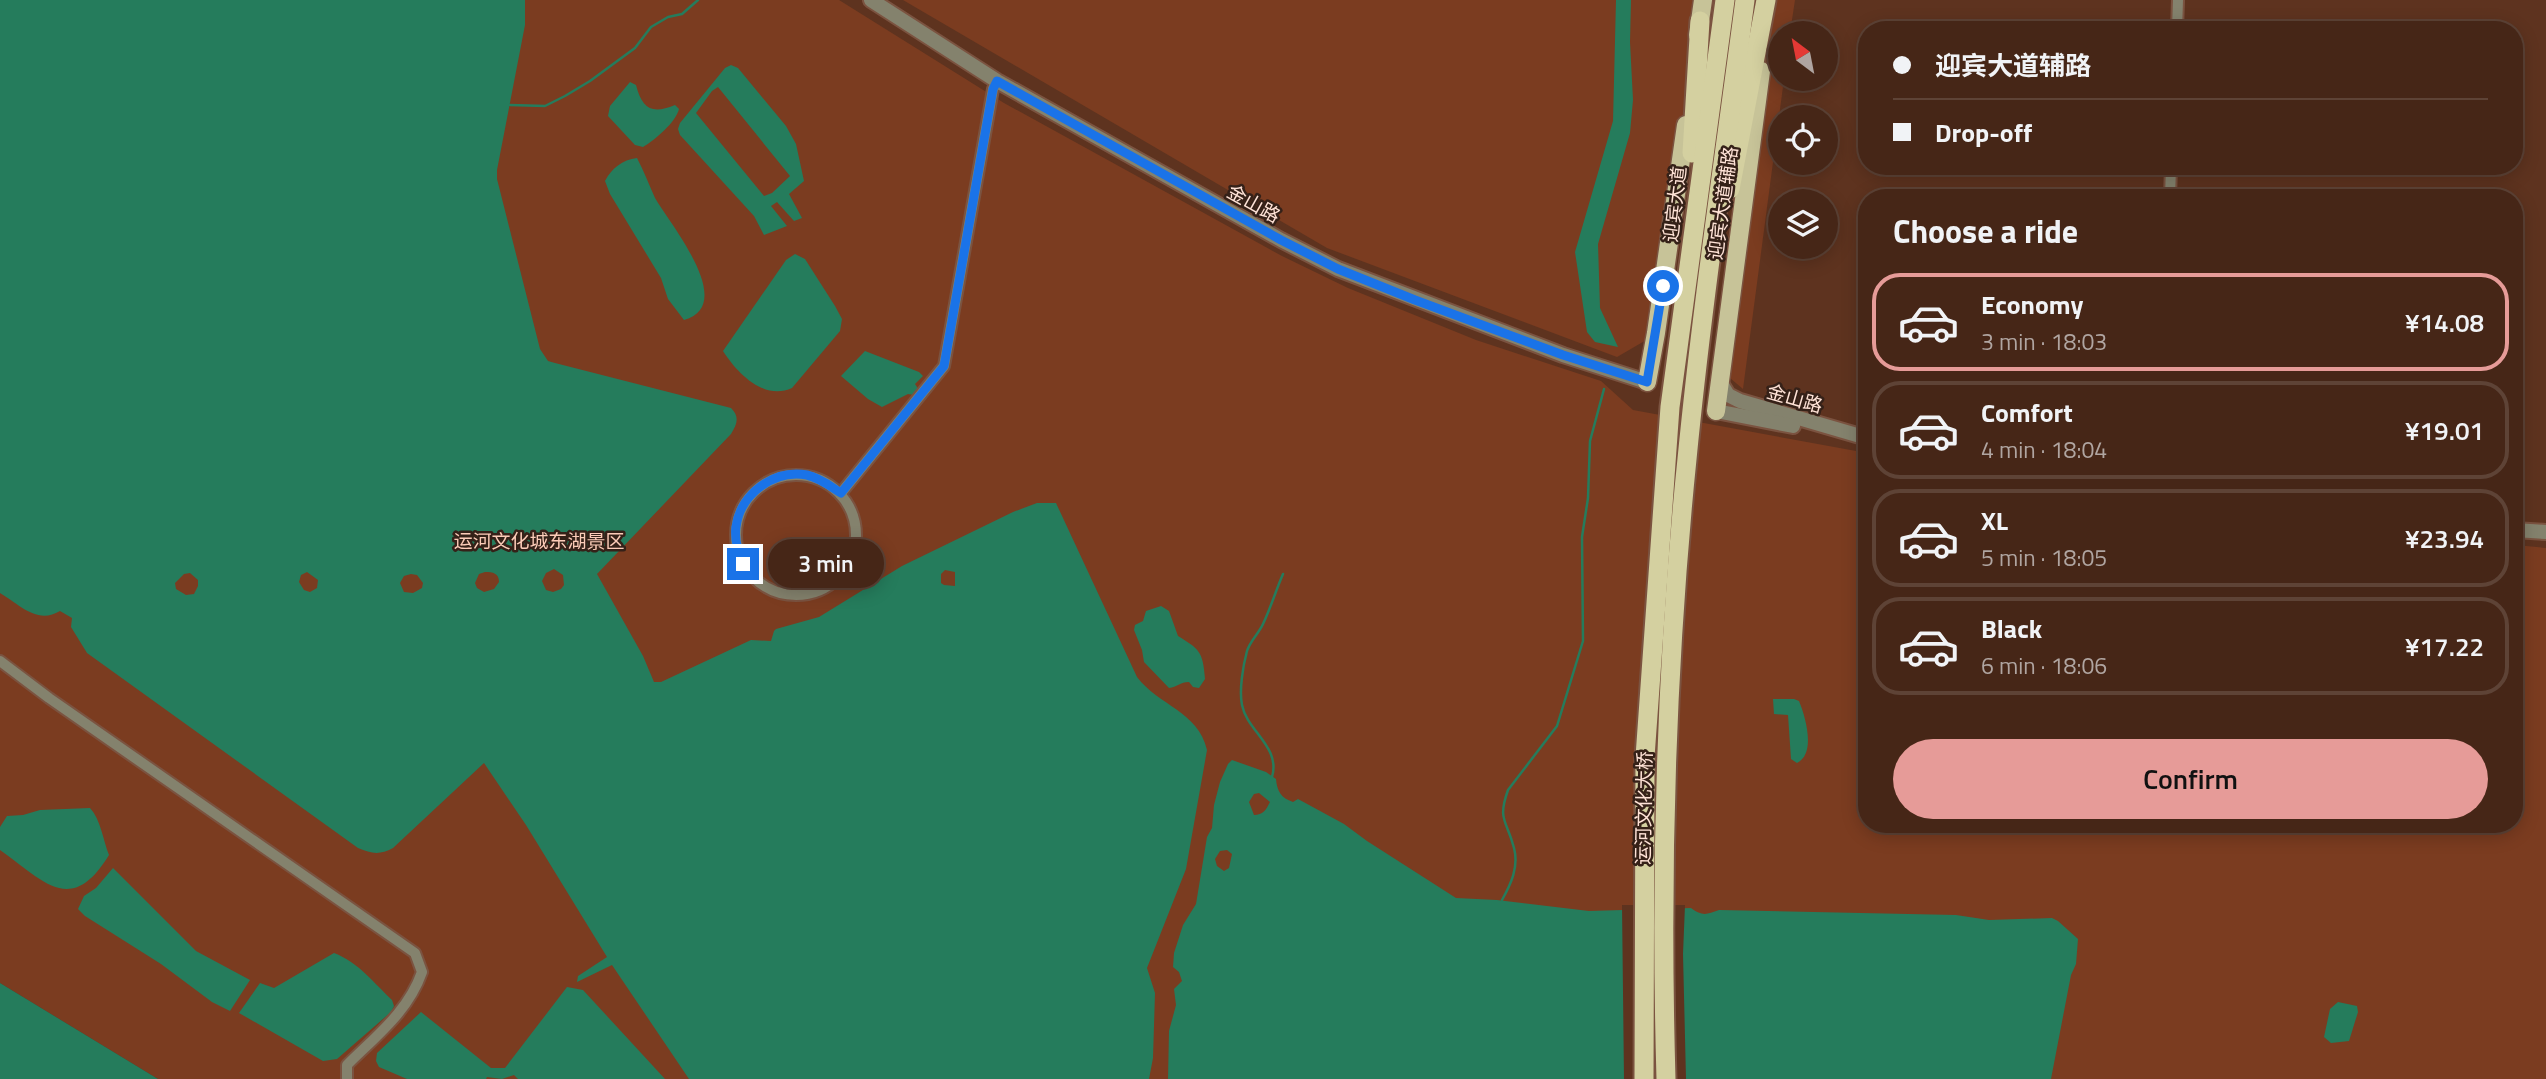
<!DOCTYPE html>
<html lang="en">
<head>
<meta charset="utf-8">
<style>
	:root { --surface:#462617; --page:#503224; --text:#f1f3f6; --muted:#b0a5a1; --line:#5e4336; --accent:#e69b98 }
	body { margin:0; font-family:"Titillium Web","Noto Sans SC",sans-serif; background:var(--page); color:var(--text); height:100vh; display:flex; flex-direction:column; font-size:26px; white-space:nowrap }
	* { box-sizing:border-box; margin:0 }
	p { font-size:23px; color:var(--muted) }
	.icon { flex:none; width:38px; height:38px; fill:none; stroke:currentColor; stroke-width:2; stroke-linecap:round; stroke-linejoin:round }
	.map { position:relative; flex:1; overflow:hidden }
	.panel { position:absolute; left:1858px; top:189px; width:665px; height:644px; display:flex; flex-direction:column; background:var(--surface); border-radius:28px; box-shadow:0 4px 18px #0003,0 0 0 2px var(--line) }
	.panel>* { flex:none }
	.hud { position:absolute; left:1858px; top:21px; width:665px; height:154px; border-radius:28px; box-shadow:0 4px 18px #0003,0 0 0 2px var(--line); display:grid; align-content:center; height:154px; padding:0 35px; background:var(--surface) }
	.needle { width:46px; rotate:328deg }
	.fabs { position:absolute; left:1768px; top:21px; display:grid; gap:14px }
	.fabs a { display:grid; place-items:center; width:70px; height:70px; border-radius:50%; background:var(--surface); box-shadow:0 4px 18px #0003,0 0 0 2px var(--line); font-size:35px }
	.end { position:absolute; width:32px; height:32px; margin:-16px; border:9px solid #1a73e8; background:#fff; box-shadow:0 0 0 4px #fff }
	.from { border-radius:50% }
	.bubble { position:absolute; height:49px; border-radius:24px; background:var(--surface); box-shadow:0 4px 18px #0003,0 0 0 2px var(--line); font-size:23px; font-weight:600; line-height:49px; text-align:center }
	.hud b { display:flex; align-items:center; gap:24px; height:66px; font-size:26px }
	.hud b+b { border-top:2px solid var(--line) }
	.hud i { width:18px; height:18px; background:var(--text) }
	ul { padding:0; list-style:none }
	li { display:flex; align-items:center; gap:21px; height:98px; margin:0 14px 10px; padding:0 21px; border:4px solid var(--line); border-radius:28px }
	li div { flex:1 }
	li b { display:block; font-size:26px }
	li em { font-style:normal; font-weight:600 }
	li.active { border-color:var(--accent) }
	li>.icon { width:63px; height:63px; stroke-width:1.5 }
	h2 { padding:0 35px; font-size:32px; line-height:84px }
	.button { display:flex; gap:14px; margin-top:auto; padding:14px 35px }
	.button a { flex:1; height:80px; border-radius:42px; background:var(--accent); color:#111; font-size:28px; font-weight:600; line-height:80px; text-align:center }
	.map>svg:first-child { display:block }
	.green { fill:#7b3c20 }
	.water { fill:#257c5c; fill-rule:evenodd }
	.pier { fill:#5e331f }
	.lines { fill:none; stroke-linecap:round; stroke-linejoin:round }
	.stream { stroke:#257c5c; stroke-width:2.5 }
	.minor-casing { stroke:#7b5340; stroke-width:14 }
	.tertiary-casing { stroke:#7b5340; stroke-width:18 }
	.primary-casing { stroke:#7b5340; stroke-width:21 }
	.trunk-casing { stroke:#7b5340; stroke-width:23 }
	.minor { stroke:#84826d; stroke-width:10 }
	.tertiary { stroke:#84826d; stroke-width:14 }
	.primary { stroke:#c7c398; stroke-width:18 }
	.trunk { stroke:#d4d0a0; stroke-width:19 }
	.route { stroke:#1a73e8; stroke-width:9 }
	.labels { text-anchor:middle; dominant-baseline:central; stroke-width:5; stroke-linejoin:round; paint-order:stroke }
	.street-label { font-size:19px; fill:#ffe3d7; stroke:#352118 }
	.park-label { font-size:19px; fill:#fcccb8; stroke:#352118 }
</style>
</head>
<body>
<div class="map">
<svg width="2546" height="1079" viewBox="0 0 2546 1079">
	<rect width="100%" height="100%" fill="#5e331f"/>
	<g class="green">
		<polygon points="0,0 839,0 1004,103 1282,256 1348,288 1476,340 1601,381 1633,410 1867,453 1867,824 2515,824 2515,545 2546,548 2546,1079 158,1079 0,983"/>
		<polygon points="903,0 1706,0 1660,332 1617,357 1327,248"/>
		<polygon points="1768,0 1795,0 1790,33 1780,33 1780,79 1784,79 1743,389 1717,367 1714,354"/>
	</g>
	<g class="water">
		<path d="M0 0H525V25L497 170V179L540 349 548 361 555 363 731 408C740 417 737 424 731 434L597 574 643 656 654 682H661L751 640 771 641 774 631 776 629 819 617 902 566 1013 512 1037 503H1056L1137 677C1159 706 1198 711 1207 750L1186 869 1147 968 1155 993 1153 1058 1149 1079H689L612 965 577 982 578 976 607 957 526 825 484 763 393 848C380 855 372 854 358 848L87 653 71 627 72 618 60 611C37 625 19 604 0 593ZM554 569 563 575 564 585 561 589 553 592 546 590 542 581 546 573ZM945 570 955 572V586L944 585 941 583V574ZM307 572 318 580 317 588 310 592 304 590 299 582 301 575ZM485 572C493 572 499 573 499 582L494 589 484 592 477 588 475 583 479 574ZM190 573 198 580V586L194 594 186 595 176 589 175 583 184 574ZM411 574 417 575 423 583 422 588 413 593 404 592 400 583 404 576Z"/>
		<polygon points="1616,0 1631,0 1630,42 1633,100 1630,133 1598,244 1600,308 1618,347 1595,342 1587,332 1575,252 1613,121"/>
		<path d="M731 65 738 68 786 126 796 144 804 181 789 194 802 218 794 221 777 202 771 206 787 226 764 235 754 216 680 135 678 129 680 123 725 68ZM718 87 790 176 772 193 764 196 696 113 712 91Z"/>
		<path d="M630 82 636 85C642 108 651 115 675 105L679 109C676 122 655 140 643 147L635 145 608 116 610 106Z"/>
		<path d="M637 158C644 171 649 185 655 198 670 224 738 305 684 320L668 299 661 278 610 194 605 181C612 168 622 160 637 158Z"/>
		<path d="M795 254 805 259 835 306 842 319 840 331 792 388C764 401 737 373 723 351L786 260Z"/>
		<polygon points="865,351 919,372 923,376 915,384 919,390 914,395 908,394 882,407 868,399 841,376"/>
		<path d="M1161 606 1169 611 1178 636C1199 649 1203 651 1205 679L1199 688 1193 687 1189 682C1180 682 1177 687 1169 688L1144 662 1142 650 1134 630 1135 625 1143 621 1146 611Z"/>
		<path d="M1794 699 1799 701C1806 718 1816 754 1797 763L1791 759 1788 715 1774 714 1773 699Z"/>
		<path d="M1232 760 1266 772 1276 779C1277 791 1281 798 1293 802L1298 799 1344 824 1367 841 1456 898 1497 900 1589 911 1691 908C1702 916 1706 915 1719 910L1956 915 1989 920 2052 918 2058 921 2078 939 2076 964 2071 975 2051 1079H1168L1169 1031 1176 1005 1174 989 1182 981 1179 972 1173 967 1174 953 1183 925 1196 904 1207 837 1212 828 1214 805 1220 782 1228 764ZM1259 793 1270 802C1266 810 1263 815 1254 815L1249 802 1254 794ZM1227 850 1232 854 1229 868 1224 871 1217 866 1215 859 1220 851Z"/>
		<path d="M90 808C101 820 103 840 109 855 71 917 44 881 0 850V827L7 816 23 815 40 810Z"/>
		<polygon points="113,868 196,951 250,980 230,1011 212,1002 161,964 85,916 78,909 84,896 96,888"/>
		<path d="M334 953C358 962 374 983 392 1000L394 1006 391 1012 337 1059 323 1061 239 1013 260 983 274 988Z"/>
		<polygon points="0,983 158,1079 0,1079"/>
		<polygon points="567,987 583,990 665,1079 518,1079 514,1075 502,1079 487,1077 486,1079 407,1079 379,1067 376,1061 377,1053 421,1012 491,1068 505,1068"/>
		<polygon points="2338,1002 2357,1006 2358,1012 2349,1041 2331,1043 2324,1037 2330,1009"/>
	</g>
	<polygon class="pier" points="1622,905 1685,905 1683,954 1686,1079 1624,1079"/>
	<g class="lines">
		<g class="stream">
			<polyline points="510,105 545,106 565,96 590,81 635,48 651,27 668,17 682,14 698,0"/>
			<path d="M1272 777C1281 747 1247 731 1242 705 1239 690 1243 666 1247 651 1250 641 1259 633 1263 624 1271 607 1276 590 1283 574"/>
			<path d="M1502 900C1511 884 1519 867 1514 848 1507 820 1497 821 1508 790L1557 726 1583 641 1582 537 1588 498 1590 441 1604 389"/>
		</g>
		<defs>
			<g id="minor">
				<polyline points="2177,30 2178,0"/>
				<polyline points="2170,198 2171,166"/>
				<circle cx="796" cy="535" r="60"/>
				<polyline points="841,493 944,366 993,89 997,81"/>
				<path d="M0 661 49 698 415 953 422 972C408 1012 376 1036 347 1065V1079"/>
			</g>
			<g id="tertiary">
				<polyline points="871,0 997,81 1281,240 1338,269 1563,355 1647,382"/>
				<polyline points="1720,382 1728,395 1740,401 1867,438"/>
				<polyline points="1716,411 1793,426"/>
				<polyline points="2515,530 2546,532"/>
			</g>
			<g id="primary">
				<polyline points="1698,35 1703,0"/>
				<polyline points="1647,382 1656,333 1686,125"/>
				<polyline points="1716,411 1761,71"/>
			</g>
			<g id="trunk">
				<polyline points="1692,153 1700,21"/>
				<polyline points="1730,189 1766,0"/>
				<polyline points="1644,1079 1645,757 1670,407 1725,0"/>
				<path d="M1666 1079C1660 872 1666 665 1687 459 1702 305 1725 153 1745 0"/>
			</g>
		</defs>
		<use href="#minor" class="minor-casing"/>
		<use href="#tertiary" class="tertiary-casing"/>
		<use href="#primary" class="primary-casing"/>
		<use href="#trunk" class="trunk-casing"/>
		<use href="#minor" class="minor"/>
		<use href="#tertiary" class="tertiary"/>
		<use href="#primary" class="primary"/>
		<use href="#trunk" class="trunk"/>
	</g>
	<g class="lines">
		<path class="route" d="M743 564C738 552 734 540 736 527 740 494 774 469 807 475 820 478 830 486 841 493L944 366 993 89 997 81 1281 240 1338 269 1415 300 1563 355 1647 382 1663 286"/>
	</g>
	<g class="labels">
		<g class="street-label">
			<text transform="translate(1254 203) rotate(29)">金山路</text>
			<text transform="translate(1722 203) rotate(-82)">迎宾大道辅路</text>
			<text transform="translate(1674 204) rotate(-83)">迎宾大道</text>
			<text transform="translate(1795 398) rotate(16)">金山路</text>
			<text transform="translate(1643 808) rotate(-89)">运河文化大桥</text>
		</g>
		<g class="park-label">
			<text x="539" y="540">运河文化城东湖景区</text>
		</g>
	</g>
</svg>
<div class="fabs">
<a><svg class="needle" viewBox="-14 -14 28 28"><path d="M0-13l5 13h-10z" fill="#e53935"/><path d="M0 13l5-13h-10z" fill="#b0a5a1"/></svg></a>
<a><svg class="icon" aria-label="locate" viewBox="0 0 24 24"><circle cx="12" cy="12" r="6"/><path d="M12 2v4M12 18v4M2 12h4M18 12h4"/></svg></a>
<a><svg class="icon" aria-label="layers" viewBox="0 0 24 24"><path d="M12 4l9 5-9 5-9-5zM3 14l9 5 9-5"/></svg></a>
</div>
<i class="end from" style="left:1663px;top:286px"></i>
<i class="end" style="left:743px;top:564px"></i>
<div class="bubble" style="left:768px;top:539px;width:116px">3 min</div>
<div class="hud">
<b><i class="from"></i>迎宾大道辅路</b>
<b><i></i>Drop-off</b>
</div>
<section class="panel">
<h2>Choose a ride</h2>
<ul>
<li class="active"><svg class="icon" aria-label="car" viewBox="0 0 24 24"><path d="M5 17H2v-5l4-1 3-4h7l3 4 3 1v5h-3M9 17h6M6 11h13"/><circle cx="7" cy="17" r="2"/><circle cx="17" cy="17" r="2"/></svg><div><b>Economy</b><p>3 min · 18:03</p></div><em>¥14.08</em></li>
<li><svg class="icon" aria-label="car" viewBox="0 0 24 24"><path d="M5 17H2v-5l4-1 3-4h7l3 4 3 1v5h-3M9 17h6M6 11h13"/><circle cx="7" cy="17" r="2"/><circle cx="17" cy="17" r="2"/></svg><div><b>Comfort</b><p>4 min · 18:04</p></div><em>¥19.01</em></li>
<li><svg class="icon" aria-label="car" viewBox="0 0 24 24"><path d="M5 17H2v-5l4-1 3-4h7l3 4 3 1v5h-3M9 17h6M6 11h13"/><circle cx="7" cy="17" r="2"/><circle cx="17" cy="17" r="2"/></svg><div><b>XL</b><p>5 min · 18:05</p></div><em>¥23.94</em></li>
<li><svg class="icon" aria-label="car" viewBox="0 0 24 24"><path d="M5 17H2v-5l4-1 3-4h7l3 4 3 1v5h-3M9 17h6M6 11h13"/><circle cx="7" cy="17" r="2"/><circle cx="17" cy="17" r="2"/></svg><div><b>Black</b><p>6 min · 18:06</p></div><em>¥17.22</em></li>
</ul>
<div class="button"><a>Confirm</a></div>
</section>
</div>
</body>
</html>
